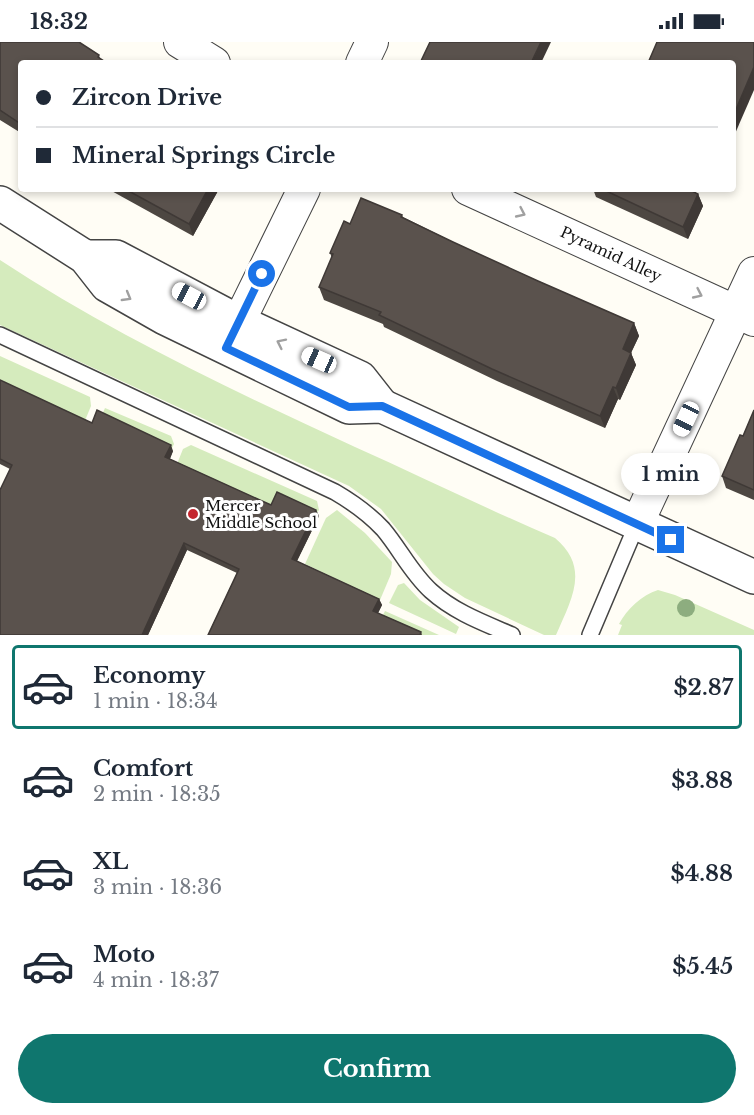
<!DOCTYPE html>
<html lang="en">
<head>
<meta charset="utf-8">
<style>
	:root { --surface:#fff; --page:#f6f6f7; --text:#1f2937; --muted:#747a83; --line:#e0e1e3; --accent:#0f766e }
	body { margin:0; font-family:"Libre Baskerville",serif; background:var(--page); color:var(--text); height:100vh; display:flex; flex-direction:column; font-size:22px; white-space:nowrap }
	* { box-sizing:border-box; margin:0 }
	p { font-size:20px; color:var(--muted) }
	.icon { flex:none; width:33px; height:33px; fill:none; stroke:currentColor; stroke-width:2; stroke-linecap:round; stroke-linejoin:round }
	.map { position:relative; height:593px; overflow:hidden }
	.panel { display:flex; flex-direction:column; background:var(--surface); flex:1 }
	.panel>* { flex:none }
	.hud { position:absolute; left:18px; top:18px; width:718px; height:132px; border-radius:6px; box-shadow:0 3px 9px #0003; display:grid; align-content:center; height:132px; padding:0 18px; background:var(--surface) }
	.end { position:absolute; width:27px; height:27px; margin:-14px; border:8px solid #1a73e8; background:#fff; box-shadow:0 0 0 3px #fff }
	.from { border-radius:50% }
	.bubble { position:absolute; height:42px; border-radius:21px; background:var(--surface); box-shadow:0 3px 9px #0003; font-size:20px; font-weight:700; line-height:42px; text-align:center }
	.car { position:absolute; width:18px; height:36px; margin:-18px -9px; border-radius:8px; box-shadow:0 0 4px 2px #0007; background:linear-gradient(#fff 24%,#345 0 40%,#fff 0 76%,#345 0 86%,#fff 0) }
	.hud b { display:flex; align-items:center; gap:21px; height:57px; font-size:22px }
	.hud b+b { border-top:2px solid var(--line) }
	.hud i { width:15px; height:15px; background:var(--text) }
	ul { padding:10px 0 0; list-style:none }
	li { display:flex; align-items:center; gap:18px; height:84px; margin:0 12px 9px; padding:0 6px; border:3px solid transparent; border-radius:6px }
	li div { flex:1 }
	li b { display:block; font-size:22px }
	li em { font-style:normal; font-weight:700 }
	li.on { border-color:var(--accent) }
	li>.icon { width:54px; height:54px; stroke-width:1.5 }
	.action { display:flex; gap:12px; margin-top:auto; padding:12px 18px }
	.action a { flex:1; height:69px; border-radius:36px; background:var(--accent); color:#fff; font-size:24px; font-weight:700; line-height:69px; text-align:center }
	.status { display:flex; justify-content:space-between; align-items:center; height:42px; padding:0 30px; background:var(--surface); direction:ltr }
	.status svg { height:16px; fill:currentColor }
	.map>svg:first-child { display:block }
	.green { fill:#d5ebbd }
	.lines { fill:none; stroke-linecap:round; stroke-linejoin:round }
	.service-casing { stroke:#444; stroke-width:18 }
	.minor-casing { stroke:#444; stroke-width:34 }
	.tertiary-casing { stroke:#444; stroke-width:36 }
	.service { stroke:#fff; stroke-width:15 }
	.minor { stroke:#fff; stroke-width:32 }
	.tertiary { stroke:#fff; stroke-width:33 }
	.tree { fill:#8dad7f }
	.wall { fill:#4d4742 }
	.shaded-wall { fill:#3f3936 }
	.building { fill:#5a524d; stroke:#3f3936; stroke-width:1.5 }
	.oneway { stroke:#a0a0a0 }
	.route { stroke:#1a73e8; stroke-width:8 }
	.poi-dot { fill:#c4262e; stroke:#fff; stroke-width:2 }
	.labels { text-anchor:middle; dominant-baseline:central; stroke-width:6; stroke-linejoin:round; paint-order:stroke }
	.street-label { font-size:15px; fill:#111; stroke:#fff }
	.poi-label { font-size:15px; fill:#111; stroke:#fff; text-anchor:start }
</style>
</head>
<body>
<div class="status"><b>18:32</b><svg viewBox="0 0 49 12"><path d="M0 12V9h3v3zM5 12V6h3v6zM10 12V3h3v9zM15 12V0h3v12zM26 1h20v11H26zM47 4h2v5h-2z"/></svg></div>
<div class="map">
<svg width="754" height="593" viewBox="0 0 754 593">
	<rect width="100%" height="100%" fill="#fffdf5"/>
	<g class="green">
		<path d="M0 218C112 292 234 349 355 405 422 435 487 467 555 496 591 526 571 558 556 593H544L465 556 444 542 433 532 381 467 349 444 0 283Z"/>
		<polygon points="0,314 90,355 91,364 84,381 0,343"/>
		<polygon points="105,366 171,394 174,402 171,408 101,375"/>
		<polygon points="191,403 317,459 319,468 316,472 273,467 177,422 183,407"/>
		<polygon points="337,468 365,491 392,520 391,532 380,558 305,522 326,476"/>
		<polygon points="404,541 420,558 459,585 456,592 389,561 398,543"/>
		<path d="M658 548 675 553 754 588V593H618L622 583 619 582C627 567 642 553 658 548Z"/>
		<polygon points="385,569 439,593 416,593 381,577"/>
	</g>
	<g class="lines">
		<defs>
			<g id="service">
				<path d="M0 293 335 450C352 460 369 472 383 487 400 507 411 531 431 549 454 570 484 581 512 593"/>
				<polyline points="590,593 637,482"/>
			</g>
			<g id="minor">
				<polyline points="180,0 214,21"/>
				<polyline points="362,21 372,0"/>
				<polyline points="468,147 754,278"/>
				<polyline points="228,302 304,147"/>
				<polyline points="637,482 754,231"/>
			</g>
			<g id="tertiary">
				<polyline points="0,161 85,215 107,243 165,276 349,365 382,364 754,535"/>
				<polyline points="85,215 116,215 239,280 360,336 382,364"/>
			</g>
		</defs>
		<use href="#service" class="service-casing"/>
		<use href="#minor" class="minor-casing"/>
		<use href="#tertiary" class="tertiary-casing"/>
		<use href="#service" class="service"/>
		<use href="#minor" class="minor"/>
		<use href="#tertiary" class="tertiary"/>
	</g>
	<circle class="tree" cx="686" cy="566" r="9"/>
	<g class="wall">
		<polygon points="0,0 99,13 100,17 21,21 21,91 0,78"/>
		<polygon points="108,147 219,147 193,194"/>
		<polygon points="593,147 688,147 698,152 703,164 688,197 596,155"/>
		<polygon points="402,173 403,175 453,200 538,239 634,281 639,294 631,311 636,323 620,358 618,357 605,386 497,339 384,285 383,282 324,258 319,245 332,216 330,211 350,182"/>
		<polygon points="0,338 92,381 173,409 170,417 271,463 316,468 319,474 297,519 379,557 382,563 378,571 421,590 422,593 208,593 237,531 187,508 148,593 0,593 10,427 0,422"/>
		<polygon points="754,368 754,458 726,446 722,434 743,394"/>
	</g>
	<g class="shaded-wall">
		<polygon points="541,0 551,0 541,21 531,21"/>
		<polygon points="754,25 754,48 734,94 734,72"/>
		<polygon points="208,147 219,147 193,194 189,182"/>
		<polygon points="698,152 703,164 688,197 683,185"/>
		<polygon points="634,281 639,294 627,319 623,307"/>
		<polygon points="631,311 636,323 620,358 616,346"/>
		<polygon points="613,345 618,357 605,386 600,374"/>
		<polygon points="171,403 173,409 168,421 165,415"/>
		<polygon points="316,468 319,474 295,523 292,517"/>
		<polygon points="184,501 187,508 148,593 142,593"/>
		<polygon points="379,557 382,563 376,575 373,569"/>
	</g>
	<g class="building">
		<polygon points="0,0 79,0 99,13 98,15 107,21 21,21 21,82 0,68"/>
		<polygon points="430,0 541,0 531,21 420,21"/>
		<polygon points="657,0 754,0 754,25 734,72 734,21 648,21"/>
		<polygon points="125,147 208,147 189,182"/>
		<polygon points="602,147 688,147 698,152 683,185"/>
		<polygon points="361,156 402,173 401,175 453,200 538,239 634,281 623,307 631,311 616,346 613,345 600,374 492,327 379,273 381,270 319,245 333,212 330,211 344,179 350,182"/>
		<polygon points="0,338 92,381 97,368 171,403 165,415 271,463 277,450 316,468 292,517 379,557 373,569 421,590 420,593 208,593 239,527 184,501 142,593 0,593 0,448 12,423 0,417"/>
		<polygon points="754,368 754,448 722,434 740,393 743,394"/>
	</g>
	<defs><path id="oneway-chevron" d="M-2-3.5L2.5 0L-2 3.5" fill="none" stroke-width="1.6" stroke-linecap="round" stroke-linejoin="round" transform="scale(1.5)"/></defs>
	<g class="oneway">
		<use href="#oneway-chevron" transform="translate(521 171) rotate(25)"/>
		<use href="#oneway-chevron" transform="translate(698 252) rotate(25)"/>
		<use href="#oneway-chevron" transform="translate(127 255) rotate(30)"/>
		<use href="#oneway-chevron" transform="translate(281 301) rotate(-154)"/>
	</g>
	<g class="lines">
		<polyline class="route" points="262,232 226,306 349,365 382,364 671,498"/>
	</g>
	<circle class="poi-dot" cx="193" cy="472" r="6"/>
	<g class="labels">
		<g class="street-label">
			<text transform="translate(611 212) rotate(25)">Pyramid Alley</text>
		</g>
		<g class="poi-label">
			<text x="205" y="463">Mercer<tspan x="205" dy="17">Middle School</tspan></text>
		</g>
	</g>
</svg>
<i class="end from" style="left:262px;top:232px"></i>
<i class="end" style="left:671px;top:498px"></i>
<div class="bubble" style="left:621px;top:411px;width:99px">1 min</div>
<i class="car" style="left:189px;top:254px;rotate:298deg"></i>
<i class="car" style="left:319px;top:318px;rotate:294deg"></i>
<i class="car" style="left:686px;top:377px;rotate:205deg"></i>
<div class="hud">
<b><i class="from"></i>Zircon Drive</b>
<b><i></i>Mineral Springs Circle</b>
</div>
</div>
<section class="panel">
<ul>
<li class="on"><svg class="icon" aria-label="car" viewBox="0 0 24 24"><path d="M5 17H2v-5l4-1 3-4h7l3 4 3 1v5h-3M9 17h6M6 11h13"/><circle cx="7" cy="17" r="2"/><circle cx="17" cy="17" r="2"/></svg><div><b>Economy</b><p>1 min · 18:34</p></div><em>$2.87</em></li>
<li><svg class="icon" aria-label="car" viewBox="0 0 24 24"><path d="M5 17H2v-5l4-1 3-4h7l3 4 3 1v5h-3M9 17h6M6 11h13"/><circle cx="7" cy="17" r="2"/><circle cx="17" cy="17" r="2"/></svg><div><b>Comfort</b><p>2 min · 18:35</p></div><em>$3.88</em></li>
<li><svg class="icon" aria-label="car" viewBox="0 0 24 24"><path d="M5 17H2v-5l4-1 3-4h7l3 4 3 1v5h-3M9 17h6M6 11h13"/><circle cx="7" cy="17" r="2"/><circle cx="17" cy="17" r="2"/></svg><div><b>XL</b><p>3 min · 18:36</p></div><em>$4.88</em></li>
<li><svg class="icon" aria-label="car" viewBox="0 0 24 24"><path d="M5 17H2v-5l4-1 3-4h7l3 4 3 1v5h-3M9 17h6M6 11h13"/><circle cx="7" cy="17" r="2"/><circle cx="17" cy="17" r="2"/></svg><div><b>Moto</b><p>4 min · 18:37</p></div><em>$5.45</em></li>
</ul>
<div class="action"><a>Confirm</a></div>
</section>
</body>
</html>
